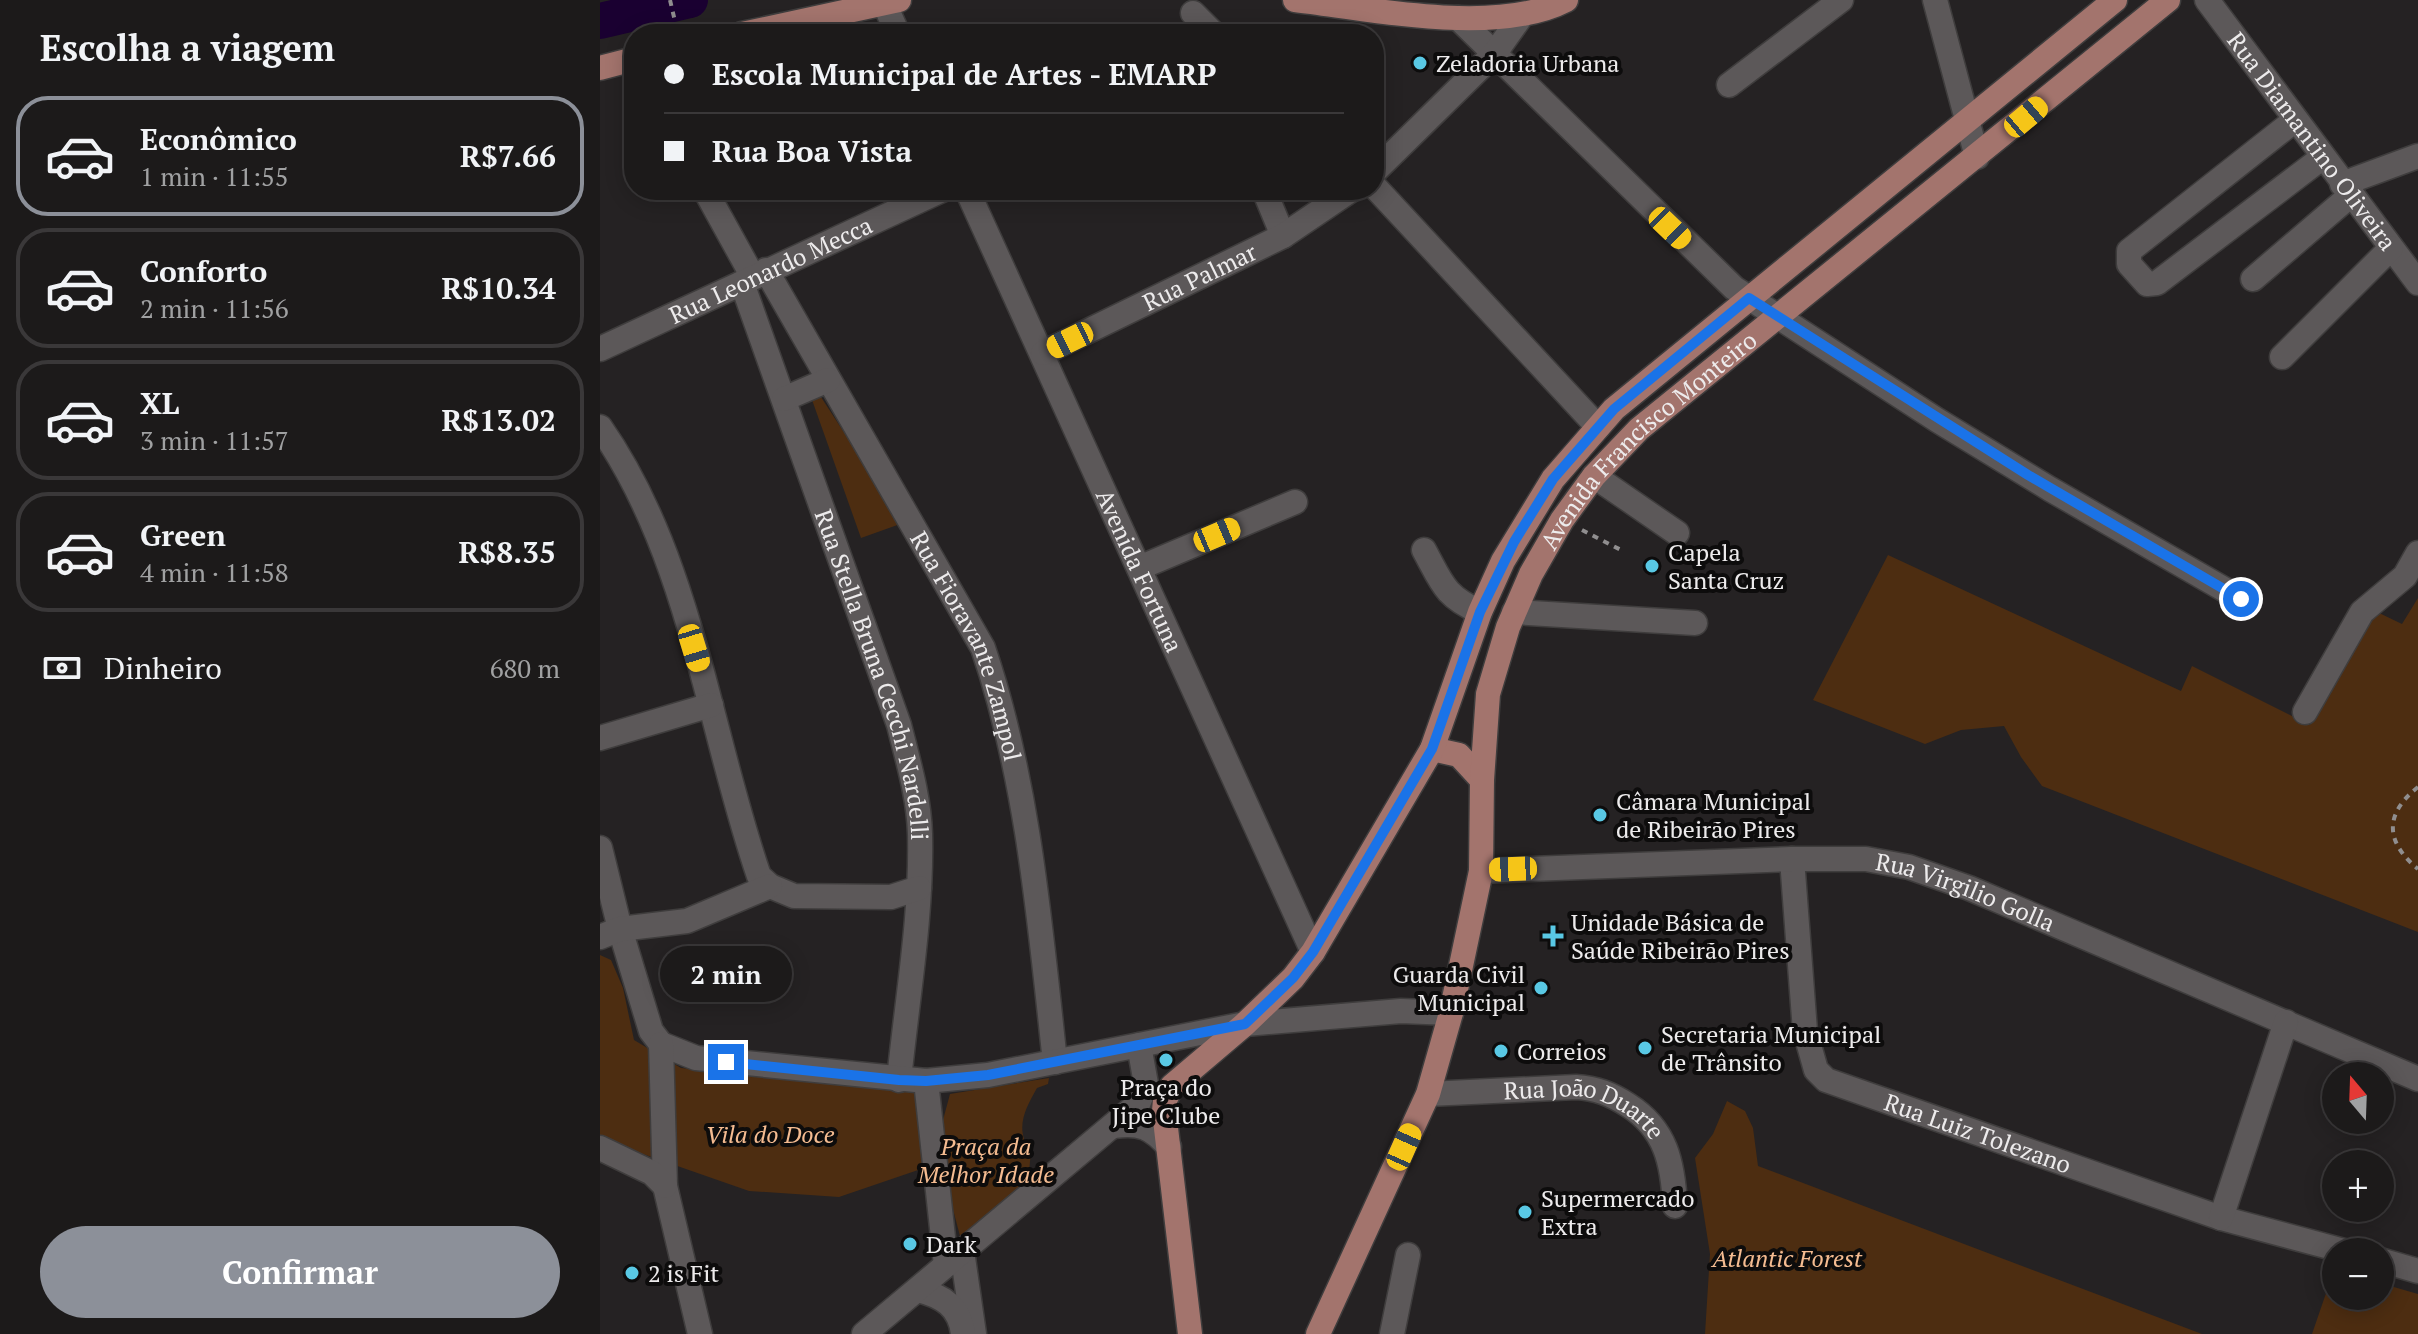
<!DOCTYPE html>
<html lang="pt">
<head>
<meta charset="utf-8">
<style>
	:root { --surface:#1c1a1a; --page:#252323; --text:#f1f3f6; --muted:#a0a1a2; --line:#3a3839; --accent:#8c9099 }
	body { margin:0; font-family:"PT Serif",serif; background:var(--page); color:var(--text); height:100vh; display:flex; flex-direction:column; font-size:30px; white-space:nowrap }
	* { box-sizing:border-box; margin:0 }
	p { font-size:26px; color:var(--muted) }
	.icon { flex:none; width:44px; height:44px; fill:none; stroke:currentColor; stroke-width:2; stroke-linecap:round; stroke-linejoin:round }
	.map { position:relative; flex:1; overflow:hidden }
	.details { display:flex; flex-direction:column; background:var(--surface); width:600px }
	.details>* { flex:none }
	.top-card { position:absolute; left:24px; top:24px; width:760px; height:176px; border-radius:32px; box-shadow:0 4px 20px #0003,0 0 0 2px var(--line); display:grid; align-content:center; height:176px; padding:0 40px; background:var(--surface) }
	.needle { width:52px; rotate:341deg }
	.controls { position:absolute; left:1722px; top:1062px; display:grid; gap:16px }
	.controls a { display:grid; place-items:center; width:72px; height:72px; border-radius:50%; background:var(--surface); box-shadow:0 4px 20px #0003,0 0 0 2px var(--line); font-size:40px }
	.end { position:absolute; width:36px; height:36px; margin:-18px; border:10px solid #1a73e8; background:#fff; box-shadow:0 0 0 4px #fff }
	.from { border-radius:50% }
	.bubble { position:absolute; height:56px; border-radius:28px; background:var(--surface); box-shadow:0 4px 20px #0003,0 0 0 2px var(--line); font-size:26px; font-weight:700; line-height:56px; text-align:center }
	.car { position:absolute; width:24px; height:48px; margin:-24px -12px; border-radius:10px; box-shadow:0 0 6px 2px #0007; background:linear-gradient(#f5c518 24%,#345 0 40%,#f5c518 0 76%,#345 0 86%,#f5c518 0) }
	.top-card b { display:flex; align-items:center; gap:28px; height:76px; font-size:30px }
	.top-card b+b { border-top:2px solid var(--line) }
	.top-card i { width:20px; height:20px; background:var(--text) }
	ul { padding:0; list-style:none }
	li { display:flex; align-items:center; gap:24px; height:120px; margin:0 16px 12px; padding:0 24px; border:4px solid var(--line); border-radius:32px }
	li div { flex:1 }
	li b { display:block; font-size:30px }
	li em { font-style:normal; font-weight:700 }
	li.current { border-color:var(--accent) }
	li>.icon { width:72px; height:72px; stroke-width:1.5 }
	h2 { padding:0 40px; font-size:36px; line-height:96px }
	.pay { display:flex; align-items:center; gap:20px; height:88px; padding:0 40px; font-size:30px }
	.pay p { margin-inline-start:auto }
	.cta { display:flex; gap:16px; margin-top:auto; padding:16px 40px }
	.cta a { flex:1; height:92px; border-radius:48px; background:var(--accent); color:#fff; font-size:32px; font-weight:700; line-height:92px; text-align:center }
	main { display:flex; flex:1; min-height:0 }
	.map>svg:first-child { display:block }
	.green { fill:#4d2d11 }
	.lines { fill:none; stroke-linecap:round; stroke-linejoin:round }
	.river { stroke:#1a0031; stroke-width:36 }
	.minor-casing { stroke:#3f3d3d; stroke-width:27 }
	.major-casing { stroke:#3f3d3d; stroke-width:27 }
	.path { stroke:#908e8f; stroke-width:4; stroke-dasharray:6 6; stroke-linecap:butt }
	.minor { stroke:#5c5859; stroke-width:24 }
	.major { stroke:#a3746d; stroke-width:24 }
	.route { stroke:#1a73e8; stroke-width:10 }
	.poi-dot { fill:#59c8e4; stroke:#0d0c0c; stroke-width:3 }
	.labels { text-anchor:middle; dominant-baseline:central; stroke-width:8; stroke-linejoin:round; paint-order:stroke }
	.poi-label { font-size:24px; fill:#edebec; stroke:#0d0c0c; text-anchor:start }
	.street-label { font-size:24px; fill:#edebec; stroke:#0d0c0c }
	.park-label { font-size:24px; font-style:italic; fill:#f5bc91; stroke:#0d0c0c }
</style>
</head>
<body>
<main>
<section class="details">
<h2>Escolha a viagem</h2>
<ul>
<li class="current"><svg class="icon" aria-label="car" viewBox="0 0 24 24"><path d="M5 17H2v-5l4-1 3-4h7l3 4 3 1v5h-3M9 17h6M6 11h13"/><circle cx="7" cy="17" r="2"/><circle cx="17" cy="17" r="2"/></svg><div><b>Econômico</b><p>1 min · 11:55</p></div><em>R$7.66</em></li>
<li><svg class="icon" aria-label="car" viewBox="0 0 24 24"><path d="M5 17H2v-5l4-1 3-4h7l3 4 3 1v5h-3M9 17h6M6 11h13"/><circle cx="7" cy="17" r="2"/><circle cx="17" cy="17" r="2"/></svg><div><b>Conforto</b><p>2 min · 11:56</p></div><em>R$10.34</em></li>
<li><svg class="icon" aria-label="car" viewBox="0 0 24 24"><path d="M5 17H2v-5l4-1 3-4h7l3 4 3 1v5h-3M9 17h6M6 11h13"/><circle cx="7" cy="17" r="2"/><circle cx="17" cy="17" r="2"/></svg><div><b>XL</b><p>3 min · 11:57</p></div><em>R$13.02</em></li>
<li><svg class="icon" aria-label="car" viewBox="0 0 24 24"><path d="M5 17H2v-5l4-1 3-4h7l3 4 3 1v5h-3M9 17h6M6 11h13"/><circle cx="7" cy="17" r="2"/><circle cx="17" cy="17" r="2"/></svg><div><b>Green</b><p>4 min · 11:58</p></div><em>R$8.35</em></li>
</ul>
<div class="pay"><svg class="icon" aria-label="cash" viewBox="0 0 24 24"><path d="M3 7h18v10H3z"/><circle cx="12" cy="12" r="2"/></svg>Dinheiro<p>680 m</p></div>
<div class="cta"><a>Confirmar</a></div>
</section>
<div class="map">
<svg width="1818" height="1334" viewBox="0 0 1818 1334">
	<rect width="100%" height="100%" fill="#252223"/>
	<g class="green">
		<polygon points="219,394 303,523 261,538 211,397"/>
		<polygon points="1288,555 1581,691 1592,666 1710,725 1775,611 1802,624 1818,598 1818,932 1442,786 1421,757 1404,726 1361,730 1325,744 1213,700"/>
		<polygon points="0,955 11,960 23,988 34,1040 81,1068 315,1091 324,1168 239,1197 149,1191 0,1139"/>
		<path d="M449 1078 448 1084 437 1088C425 1109 414 1130 431 1151L428 1183 360 1236 350 1198 339 1135 350 1094Z"/>
		<polygon points="1127,1101 1145,1111 1153,1128 1158,1166 1602,1334 1105,1334 1110,1254 1095,1158 1113,1134"/>
		<polygon points="1734,1270 1736,1270 1736,1296 1780,1296 1780,1283 1818,1294 1818,1334 1712,1334"/>
	</g>
	<g class="lines">
		<polyline class="river" points="0,21 90,0"/>
		<defs>
			<g id="minor">
				<polyline points="1335,0 1377,157"/>
				<path id="s1" d="M1607 0 1818 283"/>
				<polyline points="284,3 298,34"/>
				<polyline points="593,13 614,34"/>
				<polyline points="858,18 1134,288 1337,420 1450,489 1641,599"/>
				<polyline points="1129,85 1241,0"/>
				<polyline points="1695,120 1529,251 1529,264 1547,284 1557,283 1723,157"/>
				<polyline points="774,172 895,53 922,15"/>
				<polyline points="1742,184 1818,156"/>
				<polyline points="774,186 998,427"/>
				<polyline points="105,190 153,277"/>
				<path id="s2" d="M367 190 713 952"/>
				<polyline points="664,190 683,236"/>
				<path id="s3" d="M166 270 383 648C428 780 440 924 455 1062"/>
				<polyline points="1653,279 1751,195"/>
				<path id="s4" d="M142 283 299 725C308 761 319 797 320 834 322 916 307 999 299 1080"/>
				<path id="s5" d="M0 349 342 190"/>
				<path id="s6" d="M443 353 683 236 751 190"/>
				<polyline points="1682,357 1791,248"/>
				<polyline points="184,399 228,380"/>
				<path d="M0 427C91 557 108 728 159 876L170 886 194 896 291 897 319 888"/>
				<polyline points="994,476 1077,533"/>
				<path d="M824 550C842 583 844 596 880 612"/>
				<polyline points="539,568 695,502"/>
				<polyline points="914,612 1095,623"/>
				<polyline points="1705,712 1762,612 1805,576 1818,553"/>
				<polyline points="0,738 111,705"/>
				<polyline points="0,848 20,929 51,1031 61,1044 96,1058 326,1081 388,1075 645,1024 801,1011 851,1013"/>
				<path id="s7" d="M1192 859 1205 1031 1216 1070 1226 1080 1621 1218 1748 1252"/>
				<path id="s8" d="M881 871 1192 859H1266L1309 867 1369 888 1818 1079"/>
				<polyline points="0,937 20,929 87,921 170,886"/>
				<polyline points="61,1044 65,1186 100,1334"/>
				<polyline points="326,1081 346,1265"/>
				<path id="s9" d="M828 1094 976 1087C996 1088 1011 1094 1028 1105 1066 1129 1073 1163 1075 1206"/>
				<path d="M515 1126C540 1122 552 1128 569 1147"/>
				<polyline points="0,1148 52,1173 65,1186"/>
				<polyline points="1621,1218 1686,1022"/>
				<polyline points="362,1251 374,1334"/>
				<polyline points="1780,1260 1818,1271"/>
				<path d="M318 1290C343 1296 360 1307 363 1334"/>
				<polyline points="264,1334 538,1104 546,1084 539,1045"/>
				<polyline points="792,1334 808,1255"/>
			</g>
			<g id="major">
				<path d="M695 0C771 9 897 36 966 0"/>
				<polyline points="142,34 299,0"/>
				<polyline points="0,68 34,59"/>
				<polyline points="832,749 859,755 882,780"/>
				<polyline points="590,1334 564,1111 565,1100 572,1086 645,1024 693,978 713,952 832,749 880,612 903,561 953,479 1014,409 1515,0"/>
				<path id="s10" d="M718 1334 828 1094 851 1013 881 871 882 780 888 694 908 627 931 574 962 520 994 476 1039 429 1568 0"/>
			</g>
		</defs>
		<use href="#minor" class="minor-casing"/>
		<use href="#major" class="major-casing"/>
		<g class="path">
			<polyline points="70,0 78,34"/>
			<polyline points="982,530 1023,551"/>
			<path d="M1818 787C1784 814 1785 842 1818 869"/>
		</g>
		<use href="#minor" class="minor"/>
		<use href="#major" class="major"/>
	</g>
	<g class="lines">
		<polyline class="route" points="126,1062 299,1080 326,1081 388,1075 645,1024 693,978 713,952 832,749 880,612 914,542 953,479 1014,409 1149,298 1428,475 1641,599"/>
	</g>
	<g class="poi-dot">
		<circle cx="820" cy="63" r="8"/>
		<circle cx="1052" cy="566" r="8"/>
		<circle cx="1000" cy="815" r="8"/>
		<path d="M949 924h8v8h8v8h-8v8h-8v-8h-8v-8h8z"/>
		<circle cx="941" cy="988" r="8"/>
		<circle cx="1045" cy="1048" r="8"/>
		<circle cx="901" cy="1051" r="8"/>
		<circle cx="566" cy="1060" r="8"/>
		<circle cx="925" cy="1212" r="8"/>
		<circle cx="310" cy="1244" r="8"/>
		<circle cx="32" cy="1273" r="8"/>
	</g>
	<g class="labels">
		<g class="poi-label">
			<text x="836" y="63">Zeladoria Urbana</text>
			<text x="1068" y="552">Capela<tspan x="1068" dy="28">Santa Cruz</tspan></text>
			<text x="1016" y="801">Câmara Municipal<tspan x="1016" dy="28">de Ribeirão Pires</tspan></text>
			<text x="971" y="922">Unidade Básica de<tspan x="971" dy="28">Saúde Ribeirão Pires</tspan></text>
			<text x="925" y="974" text-anchor="end">Guarda Civil<tspan x="925" dy="28">Municipal</tspan></text>
			<text x="1061" y="1034">Secretaria Municipal<tspan x="1061" dy="28">de Trânsito</tspan></text>
			<text x="917" y="1051">Correios</text>
			<text x="566" y="1087" text-anchor="middle">Praça do<tspan x="566" dy="28">Jipe Clube</tspan></text>
			<text x="941" y="1198">Supermercado<tspan x="941" dy="28">Extra</tspan></text>
			<text x="326" y="1244">Dark</text>
			<text x="48" y="1273">2 is Fit</text>
		</g>
		<g class="street-label">
			<text stroke="none"><textPath href="#s1" startOffset="176">Rua Diamantino Oliveira</textPath></text>
			<text stroke="none"><textPath href="#s5" startOffset="188">Rua Leonardo Mecca</textPath></text>
			<text stroke="none"><textPath href="#s6" startOffset="174">Rua Palmar</textPath></text>
			<text stroke="none"><textPath href="#s10" startOffset="978">Avenida Francisco Monteiro</textPath></text>
			<text stroke="none"><textPath href="#s2" startOffset="418">Avenida Fortuna</textPath></text>
			<text stroke="none"><textPath href="#s3" startOffset="428">Rua Fioravante Zampol</textPath></text>
			<text stroke="none"><textPath href="#s4" startOffset="414">Rua Stella Bruna Cecchi Nardelli</textPath></text>
			<text stroke="none"><textPath href="#s8" startOffset="490">Rua Virgilio Golla</textPath></text>
			<text stroke="none"><textPath href="#s9" startOffset="162">Rua João Duarte</textPath></text>
			<text stroke="none"><textPath href="#s7" startOffset="388">Rua Luiz Tolezano</textPath></text>
		</g>
		<g class="park-label">
			<text x="170" y="1134">Vila do Doce</text>
			<text x="386" y="1146">Praça da<tspan x="386" dy="28">Melhor Idade</tspan></text>
			<text x="1187" y="1258">Atlantic Forest</text>
		</g>
	</g>
</svg>
<div class="controls">
<a><svg class="needle" viewBox="-14 -14 28 28"><path d="M0-13l5 13h-10z" fill="#e53935"/><path d="M0 13l5-13h-10z" fill="#a0a1a2"/></svg></a>
<a>+</a>
<a>−</a>
</div>
<i class="end from" style="left:1641px;top:599px"></i>
<i class="end" style="left:126px;top:1062px"></i>
<div class="bubble" style="left:60px;top:946px;width:132px">2 min</div>
<i class="car" style="left:1426px;top:117px;rotate:50deg"></i>
<i class="car" style="left:1070px;top:228px;rotate:134deg"></i>
<i class="car" style="left:470px;top:340px;rotate:244deg"></i>
<i class="car" style="left:617px;top:535px;rotate:67deg"></i>
<i class="car" style="left:94px;top:648px;rotate:163deg"></i>
<i class="car" style="left:913px;top:869px;rotate:268deg"></i>
<i class="car" style="left:804px;top:1147px;rotate:24deg"></i>
<div class="top-card">
<b><i class="from"></i>Escola Municipal de Artes - EMARP</b>
<b><i></i>Rua Boa Vista</b>
</div>
</div>
</main>
</body>
</html>
